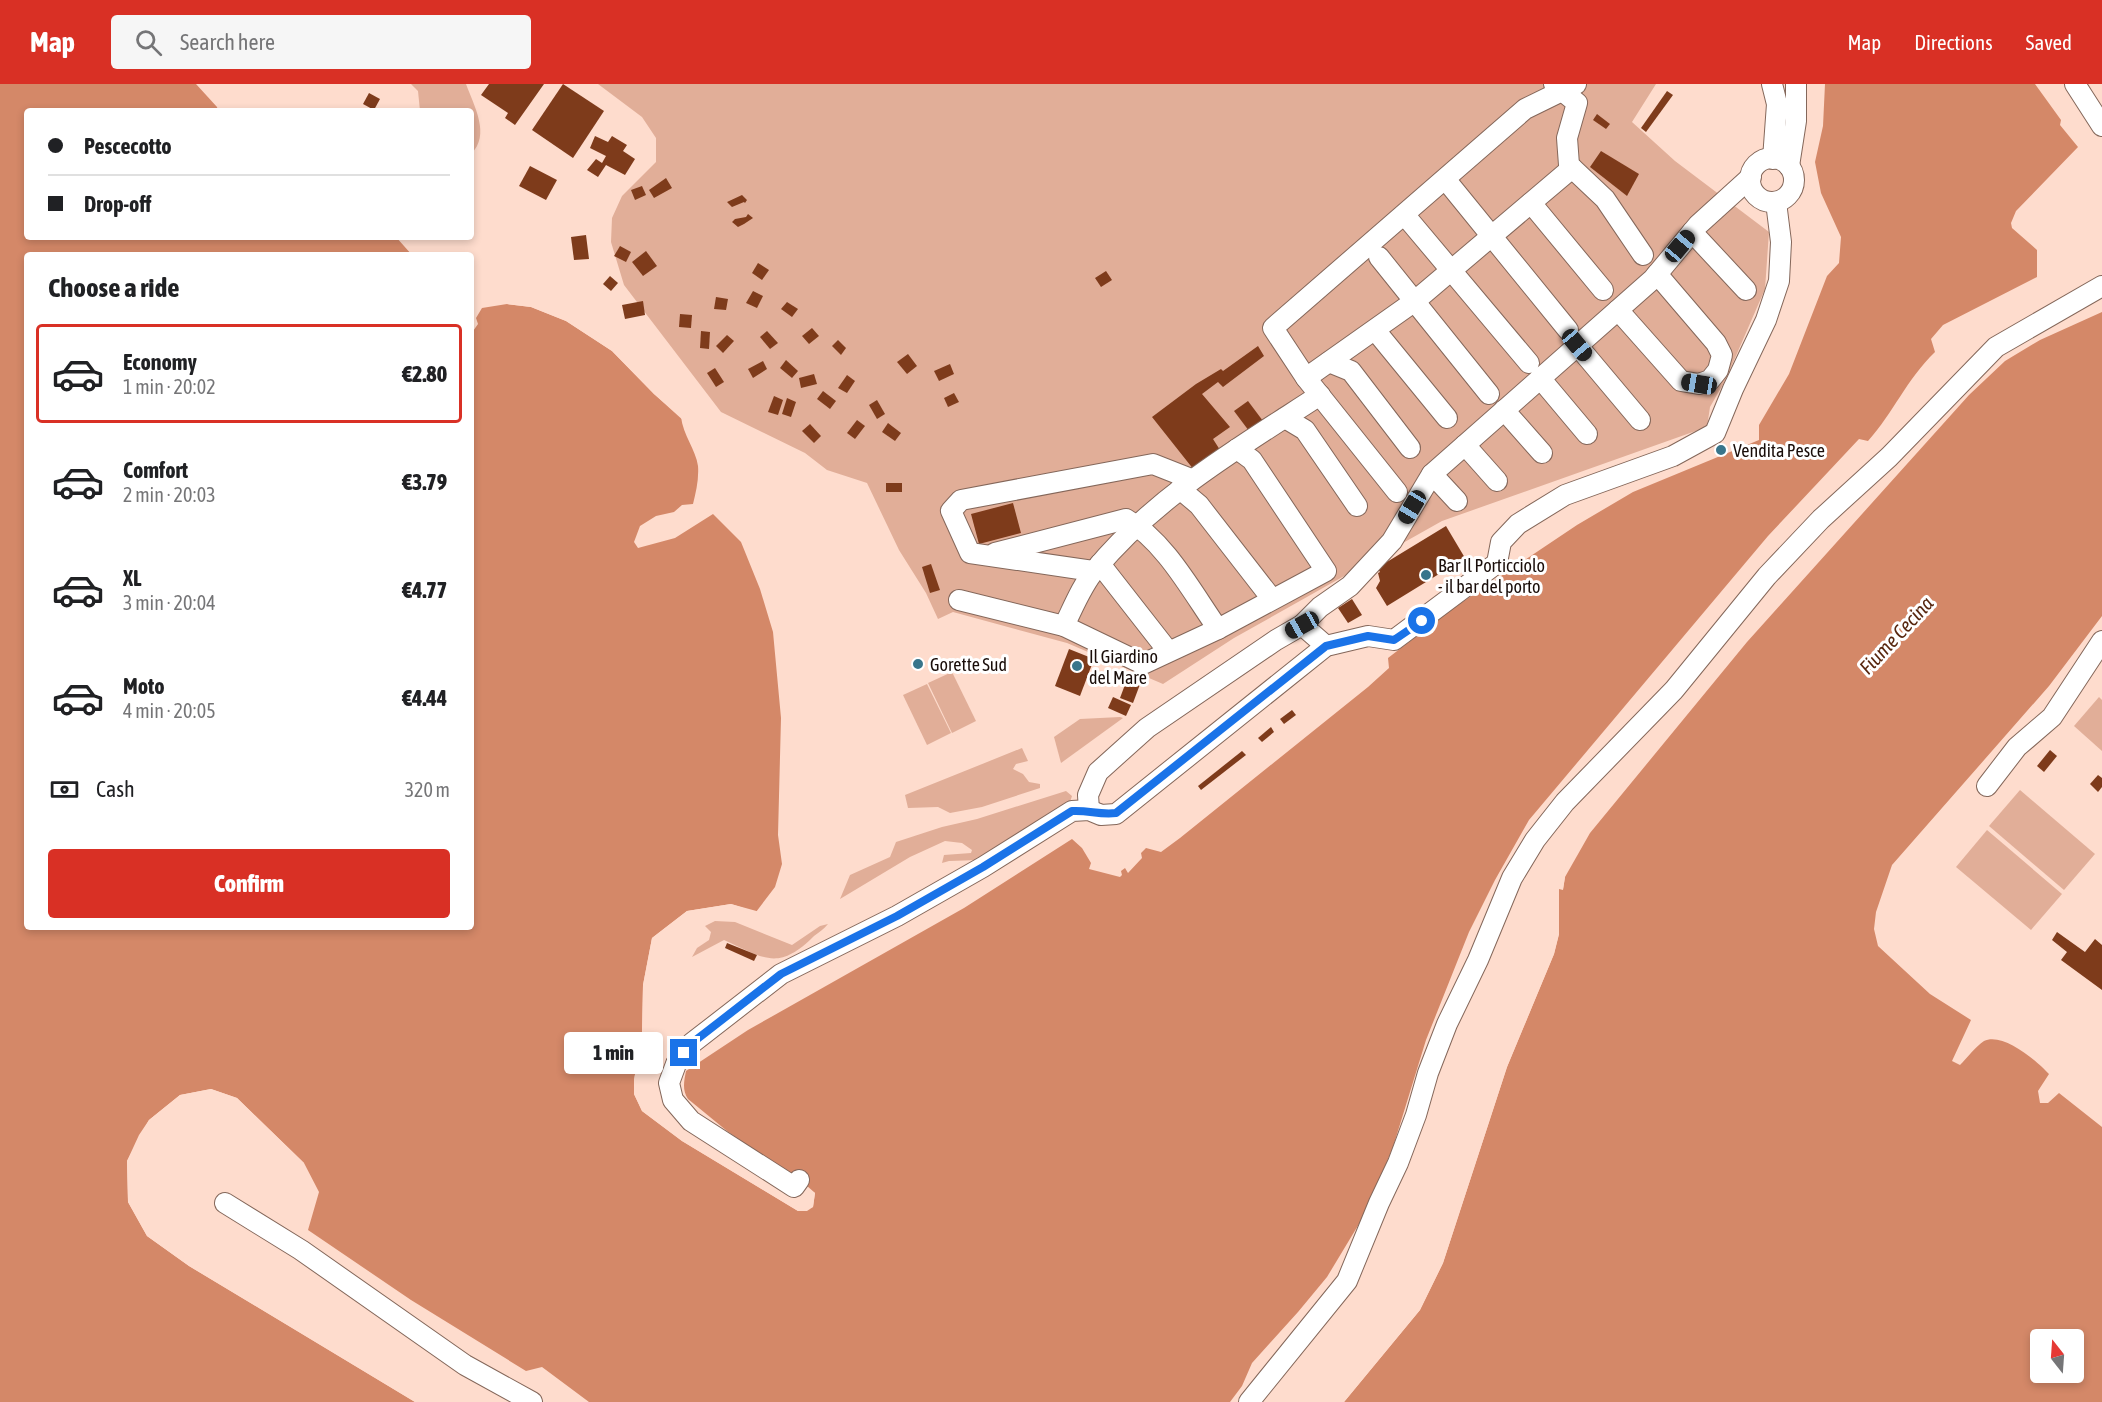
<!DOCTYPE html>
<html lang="en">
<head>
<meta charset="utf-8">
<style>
	:root { --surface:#fff; --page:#f6f6f6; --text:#202124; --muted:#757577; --line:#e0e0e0; --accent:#d93025 }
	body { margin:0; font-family:"Asap Condensed",sans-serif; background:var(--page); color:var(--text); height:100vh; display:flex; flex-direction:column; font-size:22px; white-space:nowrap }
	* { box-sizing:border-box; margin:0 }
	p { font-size:20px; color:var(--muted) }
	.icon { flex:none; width:33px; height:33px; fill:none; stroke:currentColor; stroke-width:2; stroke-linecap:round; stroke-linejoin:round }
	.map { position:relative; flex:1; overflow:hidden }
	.side { position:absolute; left:24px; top:168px; width:450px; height:678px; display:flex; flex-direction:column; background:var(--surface); border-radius:6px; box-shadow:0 3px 9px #0003 }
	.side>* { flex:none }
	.guide { position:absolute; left:24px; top:24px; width:450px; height:132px; border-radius:6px; box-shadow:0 3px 9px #0003; display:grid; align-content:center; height:132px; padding:0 24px; background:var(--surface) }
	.needle { width:39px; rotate:343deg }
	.tools { position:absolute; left:2030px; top:1245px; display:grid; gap:12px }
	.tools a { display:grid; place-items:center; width:54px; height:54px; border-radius:6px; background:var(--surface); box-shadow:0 3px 9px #0003; font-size:30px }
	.end { position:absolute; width:27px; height:27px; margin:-14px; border:8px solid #1a73e8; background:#fff; box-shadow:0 0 0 3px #fff }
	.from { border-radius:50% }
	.bubble { position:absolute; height:42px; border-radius:6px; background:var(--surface); box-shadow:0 3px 9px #0003; font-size:20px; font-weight:800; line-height:42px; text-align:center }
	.car { position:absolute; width:18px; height:36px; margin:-18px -9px; border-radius:8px; box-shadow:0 0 4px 2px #0007; background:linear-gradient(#222 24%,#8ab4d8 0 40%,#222 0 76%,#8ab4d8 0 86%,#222 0) }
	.guide b { display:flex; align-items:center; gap:21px; height:57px; font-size:22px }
	.guide b+b { border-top:2px solid var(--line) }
	.guide i { width:15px; height:15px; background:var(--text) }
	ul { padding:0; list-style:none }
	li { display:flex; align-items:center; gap:18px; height:99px; margin:0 12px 9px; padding:0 12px; border:3px solid transparent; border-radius:6px }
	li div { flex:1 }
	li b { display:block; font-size:22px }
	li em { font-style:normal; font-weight:800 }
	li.on { border-color:var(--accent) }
	li>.icon { width:54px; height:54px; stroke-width:1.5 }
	h2 { padding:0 24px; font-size:27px; line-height:72px }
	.pay { display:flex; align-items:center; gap:15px; height:66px; padding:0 24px; font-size:22px }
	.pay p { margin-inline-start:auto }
	.button { display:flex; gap:12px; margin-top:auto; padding:12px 24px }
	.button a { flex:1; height:69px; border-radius:6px; background:var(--accent); color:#fff; font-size:24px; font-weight:800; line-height:69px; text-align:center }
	header { display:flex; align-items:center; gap:36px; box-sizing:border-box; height:84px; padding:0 30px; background:var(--accent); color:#fff }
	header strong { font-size:28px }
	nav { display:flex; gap:33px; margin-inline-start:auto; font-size:21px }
	.search { width:420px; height:54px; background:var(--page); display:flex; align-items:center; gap:15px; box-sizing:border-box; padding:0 21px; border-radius:6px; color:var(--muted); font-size:22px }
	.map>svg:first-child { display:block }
	.green { fill:#e1ae98 }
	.water { fill:#d48868; fill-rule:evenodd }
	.pier { fill:#fedccd }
	.building { fill:#7e3b1b }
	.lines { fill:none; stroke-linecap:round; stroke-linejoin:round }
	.minor-casing { stroke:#84675a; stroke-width:22 }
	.minor { stroke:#fff; stroke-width:20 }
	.route { stroke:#1a73e8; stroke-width:8 }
	.poi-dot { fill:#38758b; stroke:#fff; stroke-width:2 }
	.labels { text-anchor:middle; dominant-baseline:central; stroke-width:6; stroke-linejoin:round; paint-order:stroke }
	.poi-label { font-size:18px; fill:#190d09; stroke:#fff; text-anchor:start }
	.water-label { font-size:20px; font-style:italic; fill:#58270f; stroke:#fff }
</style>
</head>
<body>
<header>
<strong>Map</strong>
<div class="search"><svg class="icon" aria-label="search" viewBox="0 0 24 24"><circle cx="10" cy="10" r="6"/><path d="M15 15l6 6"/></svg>Search here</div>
<nav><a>Map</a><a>Directions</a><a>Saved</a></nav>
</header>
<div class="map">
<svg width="2102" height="1318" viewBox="0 0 2102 1318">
	<rect width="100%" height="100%" fill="#fedccd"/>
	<g class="green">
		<path d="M411 0H466C474 22 491 51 471 70V27H420L418 7Z"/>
		<polygon points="598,0 1656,0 1632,38 1675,77 1769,148 1765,205 1725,297 1710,323 1707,343 1442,437 1234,554 1163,600 1067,559 953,528 938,535 926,509 899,466 867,399 827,386 805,369 721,328 624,201 611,158 612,134 622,112 656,78 656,54 642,33"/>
		<polygon points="952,588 976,637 952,649 928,599"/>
		<polygon points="927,600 951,649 927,661 903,611"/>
		<polygon points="2099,613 2102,616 2102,667 2074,642"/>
		<polygon points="1120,633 1123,634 1061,679 1054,653 1080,635"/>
		<polygon points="1022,664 1028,677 1016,680 1013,685 1023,690 1029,698 1040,700 1040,704 982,723 950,729 938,723 908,724 905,711"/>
		<polygon points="2020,706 2095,770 2064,806 1989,742"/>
		<polygon points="1066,707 1072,712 1070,718 979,776 949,777 942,779 944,771 971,769 972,766 962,759 945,757 910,773 840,815 850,791 890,773 896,758 942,743 977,735"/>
		<polygon points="1987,746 2062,810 2031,846 1956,783"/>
		<path d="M715 837 735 838 792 861 820 842 828 840C824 845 819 848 814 852 778 888 764 874 724 856L692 873 697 864 709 856 711 848 705 842Z"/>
	</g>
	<g class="water">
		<path d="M0 0H196L217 23 218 27H27V153H396L412 171H27V843H471V250L478 240 476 234 482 224 507 220 531 223 566 237 612 267 654 310 681 333C683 351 696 366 698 382 699 395 696 408 693 420L682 421 674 428 656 432 640 442 634 458 638 464 675 454 713 430 741 458 760 505 773 548 781 634 778 751 782 780 775 803 756 828 731 820 687 827 652 854 643 901 642 951 634 996V1010L642 1027 682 1057 798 1127 813 1123 815 1109 727 1047 688 1015C682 1006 684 997 686 987L748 946 964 824 1072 755 1082 764 1091 779 1089 785 1120 793 1122 791 1121 787 1125 784 1128 789 1142 774 1141 769 1146 764 1161 768 1180 754 1368 603 1389 584 1388 574 1452 525 1577 441 1633 408 1759 356V341L1789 290 1827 192 1839 179 1841 153 1821 109 1815 78 1823 42 1825 0H2035L2061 36 2060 41 2078 63 2016 127 2011 139 2012 144 2037 166V193L1943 241 1931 255 1935 268C1906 296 1894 328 1868 357L1859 355 1768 452 1529 736 1495 796 1469 848 1426 956 1393 1063 1365 1130 1327 1193 1298 1228 1252 1279 1242 1302 1230 1318H589L542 1283 526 1287 411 1216 308 1146 319 1108 304 1079 237 1014 211 1005 180 1011 149 1036 127 1077 128 1118 147 1152 189 1182 415 1318H0Z"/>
		<path d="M2102 228V532L2049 602 1892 781 1876 828 1874 845 1878 862 1930 910 1971 936 1952 977 1960 981C1967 974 1976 962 1984 957 2003 948 2037 977 2049 990L2038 1007 2040 1019H2048L2059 1009 2102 1043V1318H1344L1420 1226 1443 1179 1507 983 1554 870 1559 850V804L1563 805 1565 793 1590 749 1747 558 1969 311 2005 277 2040 256ZM2040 1256H2073V1288H2040Z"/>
	</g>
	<g class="pier">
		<polygon points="506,217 532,220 567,235 614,264 656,308 683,331 685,338 654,310 612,267 566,237 531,223 507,220"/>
		<polygon points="1562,791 1565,793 1563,806 1559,805 1559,850 1554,870 1507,983 1443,1179 1420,1226 1344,1318 1341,1318 1417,1224 1440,1178 1504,982 1551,869 1556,849 1556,804 1561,802"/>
		<polygon points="731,820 760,828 756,831 731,823 688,830 655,856 646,901 645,951 637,997 637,1009 645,1025 684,1054 799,1124 807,1124 811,1122 812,1110 803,1103 806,1101 815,1109 813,1123 807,1127 798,1127 682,1057 642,1027 634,1010 634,996 642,951 643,901 652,854 687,827"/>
		<polygon points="211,1005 237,1014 304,1079 304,1085 235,1016 210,1008 181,1014 151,1039 141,1053 130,1077 131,1117 149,1150 191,1179 418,1318 415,1318 189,1182 147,1152 128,1118 127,1077 139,1051 149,1036 180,1011"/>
	</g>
	<g class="building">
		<polygon points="489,0 544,0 515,41 505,34 508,29 481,11"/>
		<polygon points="563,0 604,27 573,74 532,46"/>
		<polygon points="1667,7 1673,11 1646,48 1641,44"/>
		<polygon points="369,9 380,15 374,26 363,20"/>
		<polygon points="1597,30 1610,40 1606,45 1593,36"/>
		<polygon points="595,52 608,58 612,52 627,61 623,67 635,75 625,91 606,81 598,93 587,86 596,75 602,79 606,72 590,64"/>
		<polygon points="1601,67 1639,90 1627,112 1590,83"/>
		<polygon points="530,82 557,96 546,116 519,102"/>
		<polygon points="666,94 672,104 654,114 649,106"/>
		<polygon points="642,102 646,111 635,116 631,106"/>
		<polygon points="742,111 747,116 745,119 744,118 732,123 727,118"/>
		<polygon points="748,130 753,134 744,140 738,143 732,138 735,135 746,133"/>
		<polygon points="586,151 589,175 574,176 571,153"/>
		<polygon points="620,162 631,168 626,178 614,172"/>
		<polygon points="646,167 657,182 643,192 632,178"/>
		<polygon points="758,179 769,186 762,196 752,189"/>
		<polygon points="1106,187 1112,196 1101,203 1095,194"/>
		<polygon points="610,192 618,199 611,207 603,200"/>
		<polygon points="753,207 763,212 757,224 746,219"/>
		<polygon points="716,213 728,215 726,226 714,225"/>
		<polygon points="643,217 645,231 625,235 622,221"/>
		<polygon points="787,218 798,225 792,233 781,225"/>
		<polygon points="680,230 692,231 691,244 679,243"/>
		<polygon points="812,244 819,252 809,260 802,252"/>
		<polygon points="701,247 710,248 709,265 700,264"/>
		<polygon points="767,247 778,259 770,265 760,253"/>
		<polygon points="727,251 734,257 723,269 716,262"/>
		<polygon points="838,256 846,264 841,271 832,262"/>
		<polygon points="1258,262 1264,272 1223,303 1218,298 1202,310 1230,343 1213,355 1220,366 1194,386 1152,333 1196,300 1221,285 1223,287"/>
		<polygon points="908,270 917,282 907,290 897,278"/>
		<polygon points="786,276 798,287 792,294 780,284"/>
		<polygon points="763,277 767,285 753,294 748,285"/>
		<polygon points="950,280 954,290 939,297 934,287"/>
		<polygon points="715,284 724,298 716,303 707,289"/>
		<polygon points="814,290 817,300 801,304 799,294"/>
		<polygon points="847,291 855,297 847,309 838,304"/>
		<polygon points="823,307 836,317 830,325 817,315"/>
		<polygon points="954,309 959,318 948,323 944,314"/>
		<polygon points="774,312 783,316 778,331 768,328"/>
		<polygon points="787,314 796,318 791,333 782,330"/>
		<polygon points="877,316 885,330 877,335 869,321"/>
		<polygon points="1248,317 1263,337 1249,347 1234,327"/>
		<polygon points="857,336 865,342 855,355 847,349"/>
		<polygon points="888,339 901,349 895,357 882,348"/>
		<polygon points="810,340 821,352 814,359 802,347"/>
		<rect x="886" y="399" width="16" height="9"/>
		<polygon points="1013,419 1021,449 979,460 971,430"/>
		<polygon points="1446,442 1465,474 1387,522 1376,504 1380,497 1378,489 1380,488 1377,484"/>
		<polygon points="931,480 940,506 930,509 922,483"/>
		<polygon points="1352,515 1362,531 1348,539 1338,524"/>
		<polygon points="1069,565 1094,575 1080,612 1055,602"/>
		<polygon points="1129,590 1142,595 1133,619 1120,614"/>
		<polygon points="1113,613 1131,621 1126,632 1108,624"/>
		<polygon points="1292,626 1296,631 1284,640 1280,635"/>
		<polygon points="1271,643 1274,648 1262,658 1258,654"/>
		<polygon points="2050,666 2057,672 2044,688 2037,682"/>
		<polygon points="1242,667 1246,671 1201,706 1198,702"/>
		<polygon points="2098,691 2102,694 2102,703 2098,708 2090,700"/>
		<polygon points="2057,848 2085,868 2095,855 2102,861 2102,906 2061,876 2067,868 2052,856"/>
		<polygon points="727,859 757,871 754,877 725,864"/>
	</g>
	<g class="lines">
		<defs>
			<g id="minor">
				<polyline points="1554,0 1577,19 1567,54 1569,81 1605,115 1643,171"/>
				<polyline points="1772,0 1777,20 1773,75"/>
				<polyline points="2075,0 2102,42"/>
				<circle cx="1772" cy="96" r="22"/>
				<polyline points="1789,82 1796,37 1796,0"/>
				<polyline points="1450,101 1568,246"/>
				<polyline points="1531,119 1603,206"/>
				<polyline points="1408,135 1529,279"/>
				<polyline points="1692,148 1746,206"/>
				<polyline points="1379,173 1489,310"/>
				<polyline points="1618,226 1681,297 1699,300 1710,296 1718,286 1722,271 1716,259 1657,190"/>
				<polyline points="1375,246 1447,334"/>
				<polyline points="1577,261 1640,336"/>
				<polyline points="1329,278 1351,287 1410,364"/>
				<polyline points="1306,294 1415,217 1572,84"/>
				<polyline points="1540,294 1587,350"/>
				<polyline points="1504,326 1542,369"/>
				<polyline points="1285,334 1305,346 1357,422"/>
				<polyline points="1465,361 1497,397"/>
				<polyline points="1432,390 1457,417"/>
				<polyline points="1180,405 1199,421 1272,515"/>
				<polyline points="1397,408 1306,294 1273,244 1525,25 1576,0"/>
				<path d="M995 469 1126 435C1165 457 1192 508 1218 545"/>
				<polyline points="1100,480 1168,567"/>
				<polyline points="1093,487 970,469 951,427 961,416 1153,380 1191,395"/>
				<polyline points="959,516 1064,542 1143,580 1218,545 1326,487 1252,376 1237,365"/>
				<polyline points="1302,541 1320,523 1350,502 1392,457 1432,390 1653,195 1698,141 1751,93"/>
				<path d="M1064 542C1073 524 1082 501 1095 486 1156 412 1240 363 1320 311"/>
				<polyline points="1987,702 2017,663 2052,633 2102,557"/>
				<polyline points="1089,726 1088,711 1098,688 1147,644 1276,556 1302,541 1326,562"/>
				<polyline points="799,1096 794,1103 691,1037 673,1016 669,999 676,980 692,959 781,890 897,832 983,783 1072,727 1089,726 1101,731 1116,730 1326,562 1368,552 1394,556 1497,479 1501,458 1518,440 1565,411 1673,372 1715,349 1733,305 1766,236 1779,197 1781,158 1776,118"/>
				<polyline points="225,1119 301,1166 465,1281 532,1318"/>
				<polyline points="1249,1318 1347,1197 1379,1119 1398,1079 1416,1031 1428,989 1447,940 1478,876 1512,794 1535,756 1565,718 1674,606 1767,492 1821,435 1889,373 1996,263 2102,202"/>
			</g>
		</defs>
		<use href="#minor" class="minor-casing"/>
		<use href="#minor" class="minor"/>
	</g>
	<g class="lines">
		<path class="route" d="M684 969 692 959 781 890 897 832 983 783 1072 727C1089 726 1099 731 1116 729L1326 562 1368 552 1394 556 1422 537"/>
	</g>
	<g class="poi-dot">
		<circle cx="1721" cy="366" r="6"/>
		<circle cx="1426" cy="491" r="6"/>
		<circle cx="918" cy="580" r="6"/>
		<circle cx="1077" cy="582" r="6"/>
	</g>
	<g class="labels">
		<g class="poi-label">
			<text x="1733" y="366">Vendita Pesce</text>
			<text x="1438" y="481">Bar Il Porticciolo<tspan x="1438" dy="21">- il bar del porto</tspan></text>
			<text x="1089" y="572">Il Giardino<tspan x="1089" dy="21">del Mare</tspan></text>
			<text x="930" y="580">Gorette Sud</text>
		</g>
		<g class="water-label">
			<text transform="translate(1896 551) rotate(-47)">Fiume Cecina</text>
		</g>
	</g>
</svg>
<div class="tools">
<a><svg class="needle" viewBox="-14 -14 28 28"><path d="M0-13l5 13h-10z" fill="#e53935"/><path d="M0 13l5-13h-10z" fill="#757577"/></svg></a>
</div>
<i class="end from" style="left:1422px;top:537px"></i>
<i class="end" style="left:684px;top:969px"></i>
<div class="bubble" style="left:564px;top:948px;width:99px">1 min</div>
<i class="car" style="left:1680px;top:162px;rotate:40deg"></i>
<i class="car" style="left:1577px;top:261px;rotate:140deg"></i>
<i class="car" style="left:1699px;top:300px;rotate:279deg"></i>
<i class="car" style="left:1412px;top:423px;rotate:211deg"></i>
<i class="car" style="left:1302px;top:541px;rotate:241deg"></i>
<div class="guide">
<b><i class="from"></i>Pescecotto</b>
<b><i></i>Drop-off</b>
</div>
<section class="side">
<h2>Choose a ride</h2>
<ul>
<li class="on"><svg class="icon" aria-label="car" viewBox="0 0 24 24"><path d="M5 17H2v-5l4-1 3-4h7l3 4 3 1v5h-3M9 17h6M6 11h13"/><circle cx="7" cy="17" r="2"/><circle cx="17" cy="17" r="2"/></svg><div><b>Economy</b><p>1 min · 20:02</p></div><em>€2.80</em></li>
<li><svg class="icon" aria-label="car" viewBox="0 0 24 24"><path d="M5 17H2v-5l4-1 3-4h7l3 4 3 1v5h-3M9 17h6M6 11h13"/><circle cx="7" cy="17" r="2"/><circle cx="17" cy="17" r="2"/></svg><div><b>Comfort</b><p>2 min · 20:03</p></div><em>€3.79</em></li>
<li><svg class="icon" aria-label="car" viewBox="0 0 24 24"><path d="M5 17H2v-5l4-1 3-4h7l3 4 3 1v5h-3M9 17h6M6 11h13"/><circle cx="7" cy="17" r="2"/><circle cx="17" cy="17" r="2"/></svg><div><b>XL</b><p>3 min · 20:04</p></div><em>€4.77</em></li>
<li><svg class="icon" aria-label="car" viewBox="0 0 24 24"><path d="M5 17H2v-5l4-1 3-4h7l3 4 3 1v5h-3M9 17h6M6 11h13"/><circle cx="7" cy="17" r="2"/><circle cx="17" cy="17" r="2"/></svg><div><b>Moto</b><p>4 min · 20:05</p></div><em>€4.44</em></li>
</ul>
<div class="pay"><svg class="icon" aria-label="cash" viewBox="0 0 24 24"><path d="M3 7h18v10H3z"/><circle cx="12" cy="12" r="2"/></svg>Cash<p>320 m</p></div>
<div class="button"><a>Confirm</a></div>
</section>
</div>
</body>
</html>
